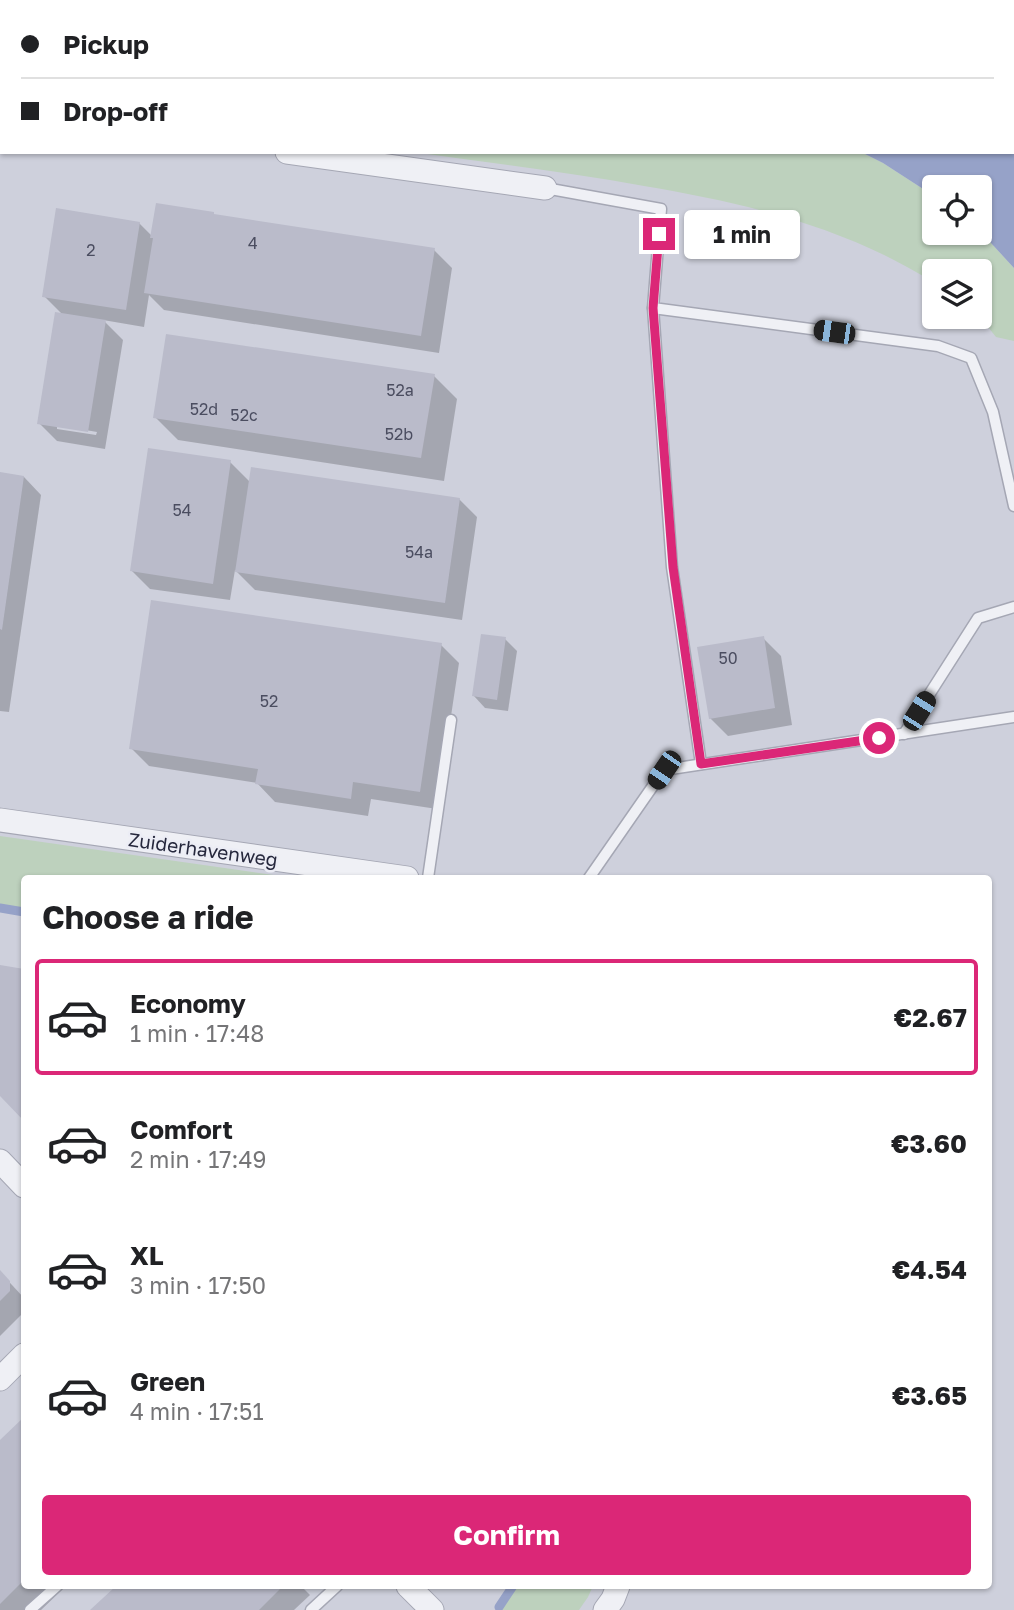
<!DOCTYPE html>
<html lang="en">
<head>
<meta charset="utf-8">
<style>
	:root { --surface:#fff; --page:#f2f2f2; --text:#202124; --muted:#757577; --line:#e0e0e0; --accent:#db2777 }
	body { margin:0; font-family:"Golos Text",sans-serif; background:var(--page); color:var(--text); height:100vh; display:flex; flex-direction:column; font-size:26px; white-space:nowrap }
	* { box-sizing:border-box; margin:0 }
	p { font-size:23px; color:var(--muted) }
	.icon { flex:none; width:38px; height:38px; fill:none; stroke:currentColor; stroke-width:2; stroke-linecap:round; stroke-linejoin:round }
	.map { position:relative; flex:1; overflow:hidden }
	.side { position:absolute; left:21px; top:875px; width:971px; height:714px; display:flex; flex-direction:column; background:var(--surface); border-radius:7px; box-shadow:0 2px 5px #0004 }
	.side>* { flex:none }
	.guide { position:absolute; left:0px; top:0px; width:1015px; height:154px; box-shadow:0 2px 5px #0004; display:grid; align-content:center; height:154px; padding:0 21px; background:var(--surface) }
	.tools { position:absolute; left:922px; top:175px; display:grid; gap:14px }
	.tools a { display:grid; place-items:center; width:70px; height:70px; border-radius:7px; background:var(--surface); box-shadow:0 2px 5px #0004; font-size:35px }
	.end { position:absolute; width:32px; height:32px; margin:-16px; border:9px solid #db2777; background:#fff; box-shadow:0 0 0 4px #fff }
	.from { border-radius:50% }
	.bubble { position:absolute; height:49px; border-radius:7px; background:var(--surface); box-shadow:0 2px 5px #0004; font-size:23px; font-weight:700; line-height:49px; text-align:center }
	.car { position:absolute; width:21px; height:42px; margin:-21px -10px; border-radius:9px; box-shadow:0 0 5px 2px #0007; background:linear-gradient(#222 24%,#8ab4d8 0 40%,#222 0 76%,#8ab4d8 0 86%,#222 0) }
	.guide b { display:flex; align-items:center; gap:24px; height:66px; font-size:26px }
	.guide b+b { border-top:2px solid var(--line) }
	.guide i { width:18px; height:18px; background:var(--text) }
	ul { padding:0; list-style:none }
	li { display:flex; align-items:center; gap:21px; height:116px; margin:0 14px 10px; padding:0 7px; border:4px solid transparent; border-radius:7px }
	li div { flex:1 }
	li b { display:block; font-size:26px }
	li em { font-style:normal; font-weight:700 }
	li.on { border-color:var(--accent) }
	li>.icon { width:63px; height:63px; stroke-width:1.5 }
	h2 { padding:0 21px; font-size:32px; line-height:84px }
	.cta { display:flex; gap:14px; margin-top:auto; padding:14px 21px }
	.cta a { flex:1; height:80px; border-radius:7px; background:var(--accent); color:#fff; font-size:28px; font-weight:700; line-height:80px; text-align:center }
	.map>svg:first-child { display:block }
	.built { fill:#ced0dc; fill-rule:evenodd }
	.green { fill:#bdd1bd }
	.water { fill:#96a2c8 }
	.shadow { fill:#0003; fill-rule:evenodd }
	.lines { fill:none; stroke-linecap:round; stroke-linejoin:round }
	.stream { stroke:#96a2c8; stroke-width:9 }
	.building { fill:#babbca }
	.lane-casing { stroke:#a5a7b4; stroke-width:13 }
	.street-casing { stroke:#a5a7b4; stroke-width:25 }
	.lane { stroke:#eff0f5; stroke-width:10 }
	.street { stroke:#eff0f5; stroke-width:23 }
	.route { stroke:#db2777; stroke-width:9 }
	.labels { text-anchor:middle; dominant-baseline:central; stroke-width:5; stroke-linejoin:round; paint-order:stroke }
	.number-label { font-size:16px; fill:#4b4d60 }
	.street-label { font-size:19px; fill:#26283d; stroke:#ecedf5 }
</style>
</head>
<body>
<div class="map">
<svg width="1014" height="1610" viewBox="0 0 1014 1610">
	<rect width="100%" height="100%" fill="#dcdee7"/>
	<path class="built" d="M0 53H2V152H965L1014 183V1610H0ZM934 187H980V233H934ZM934 271H980V317H934ZM24 878H989V1586H24Z"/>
	<g class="green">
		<path d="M413 152H861L883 163 934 196V233H980V231L1014 268V341L996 337 980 317V271H934V283C847 227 745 203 644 186 567 172 490 163 413 152Z"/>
		<polygon points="0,836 294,878 24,878 24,913 0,909"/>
		<polygon points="514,1586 593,1586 588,1597 579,1610 497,1610"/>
	</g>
	<polygon class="water" points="0,0 1014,0 1014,268 980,231 980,187 934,187 934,196 883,163 861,152 1013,152 1013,2 2,3 0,2"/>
	<g class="shadow">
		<path d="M215 216 434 250 452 268 439 353 164 310 149 295 144 327 103 320 123 340 105 449 57 441 39 423 63 315 44 296 139 223 152 236ZM57 425 97 432 96 435 57 429Z"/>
		<polygon points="434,376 457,399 444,481 178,440 155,417"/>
		<polygon points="230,462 250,482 459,499 477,517 462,620 255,590 235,570 230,600 150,589 132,571"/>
		<polygon points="0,474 24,477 41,495 9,712 0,711"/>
		<polygon points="763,638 781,656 792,725 728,736 710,718"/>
		<polygon points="505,639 517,651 508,711 485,708 474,696"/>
		<polygon points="441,645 459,663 437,809 371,799 368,816 275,802 257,783 149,766 131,748"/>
		<polygon points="0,967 24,971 24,1118 0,1093"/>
		<polygon points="0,1272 24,1298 24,1312 0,1336"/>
		<polygon points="24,1419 24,1586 66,1586 41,1610 0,1610 0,1443"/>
		<polygon points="118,1586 301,1586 310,1595 294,1610 93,1610"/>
	</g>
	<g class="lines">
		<g class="stream">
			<polyline points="0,908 24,912"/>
			<polyline points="499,1607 513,1586"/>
		</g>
	</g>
	<g class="building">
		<polygon points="156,203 214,212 214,214 435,248 421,336 144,293 153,238 150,238"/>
		<polygon points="56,208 140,222 126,310 42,297"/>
		<polygon points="55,312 106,320 88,432 37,424"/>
		<polygon points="166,334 435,374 421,458 153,418"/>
		<polygon points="148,448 231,460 213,584 130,571"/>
		<polygon points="251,467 460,498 445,603 235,572"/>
		<polygon points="0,472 24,476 2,630 0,629"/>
		<polygon points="151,600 442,643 420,792 353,782 351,799 255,784 258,769 129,749"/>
		<polygon points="481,634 506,637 497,700 472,696"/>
		<polygon points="764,636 775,708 709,719 697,647"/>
		<polygon points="0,965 24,969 24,1121 0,1096"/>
		<polygon points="0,1270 10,1281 10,1291 0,1301"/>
		<polygon points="24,1417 24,1580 0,1604 0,1440"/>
		<polygon points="116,1586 283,1586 259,1610 90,1610"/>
	</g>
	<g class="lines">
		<defs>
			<g id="lane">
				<polyline points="545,188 661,209 653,308 938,346 971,358 993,412 1014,506"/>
				<polyline points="653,308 672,567 701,764"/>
				<polyline points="904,734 978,618 1014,607"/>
				<polyline points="428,878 451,720"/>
				<polyline points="589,878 664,770 1014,717"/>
				<polyline points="30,1610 57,1586"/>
				<polyline points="311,1610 337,1586"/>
			</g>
			<g id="street">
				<polyline points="0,112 2,112"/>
				<polyline points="287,152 545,188"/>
				<polyline points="0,820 407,878"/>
				<polyline points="0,1161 24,1186"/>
				<polyline points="0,1379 24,1355"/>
				<polyline points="408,1586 432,1610"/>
				<polyline points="605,1610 613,1599 618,1586"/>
			</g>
		</defs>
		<use href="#lane" class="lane-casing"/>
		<use href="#street" class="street-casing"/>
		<use href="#lane" class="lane"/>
		<use href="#street" class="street"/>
	</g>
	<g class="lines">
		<polyline class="route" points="659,234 653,308 673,567 701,764 879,738"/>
	</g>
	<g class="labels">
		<g class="number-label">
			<text x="253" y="243">4</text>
			<text x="91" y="250">2</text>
			<text x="400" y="390">52a</text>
			<text x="204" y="409">52d</text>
			<text x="244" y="415">52c</text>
			<text x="399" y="434">52b</text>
			<text x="182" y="510">54</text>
			<text x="419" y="552">54a</text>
			<text x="728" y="658">50</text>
			<text x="269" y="701">52</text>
		</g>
		<g class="street-label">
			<text transform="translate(203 849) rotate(8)">Zuiderhavenweg</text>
		</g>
	</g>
</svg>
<div class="tools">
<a><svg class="icon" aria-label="locate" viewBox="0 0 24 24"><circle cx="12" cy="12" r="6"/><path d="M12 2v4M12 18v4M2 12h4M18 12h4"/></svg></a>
<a><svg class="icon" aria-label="layers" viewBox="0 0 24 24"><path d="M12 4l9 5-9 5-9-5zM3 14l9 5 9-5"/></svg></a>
</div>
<i class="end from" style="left:879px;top:738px"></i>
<i class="end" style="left:659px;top:234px"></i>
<div class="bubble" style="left:684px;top:210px;width:116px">1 min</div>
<i class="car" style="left:834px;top:332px;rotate:278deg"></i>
<i class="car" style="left:919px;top:711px;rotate:32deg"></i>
<i class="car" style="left:664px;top:770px;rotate:214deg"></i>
<div class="guide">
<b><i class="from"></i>Pickup</b>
<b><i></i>Drop-off</b>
</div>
<section class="side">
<h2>Choose a ride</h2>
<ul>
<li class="on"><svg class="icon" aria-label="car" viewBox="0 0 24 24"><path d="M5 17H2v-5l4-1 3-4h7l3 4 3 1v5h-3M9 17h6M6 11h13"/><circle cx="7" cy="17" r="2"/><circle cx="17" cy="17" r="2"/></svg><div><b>Economy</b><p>1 min · 17:48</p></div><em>€2.67</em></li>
<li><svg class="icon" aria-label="car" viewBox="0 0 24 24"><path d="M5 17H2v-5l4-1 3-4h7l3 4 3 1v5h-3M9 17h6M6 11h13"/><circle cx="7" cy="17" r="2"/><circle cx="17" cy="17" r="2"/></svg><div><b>Comfort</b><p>2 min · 17:49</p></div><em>€3.60</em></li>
<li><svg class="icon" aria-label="car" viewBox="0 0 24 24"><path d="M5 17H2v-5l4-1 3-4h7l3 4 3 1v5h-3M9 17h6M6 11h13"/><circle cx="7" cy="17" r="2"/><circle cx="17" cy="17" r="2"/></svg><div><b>XL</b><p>3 min · 17:50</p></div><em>€4.54</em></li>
<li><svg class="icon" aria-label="car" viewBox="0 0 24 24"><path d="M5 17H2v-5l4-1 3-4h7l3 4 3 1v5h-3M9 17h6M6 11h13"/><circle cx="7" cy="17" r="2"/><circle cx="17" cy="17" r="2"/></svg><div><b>Green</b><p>4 min · 17:51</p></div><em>€3.65</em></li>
</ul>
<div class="cta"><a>Confirm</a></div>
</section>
</div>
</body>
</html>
